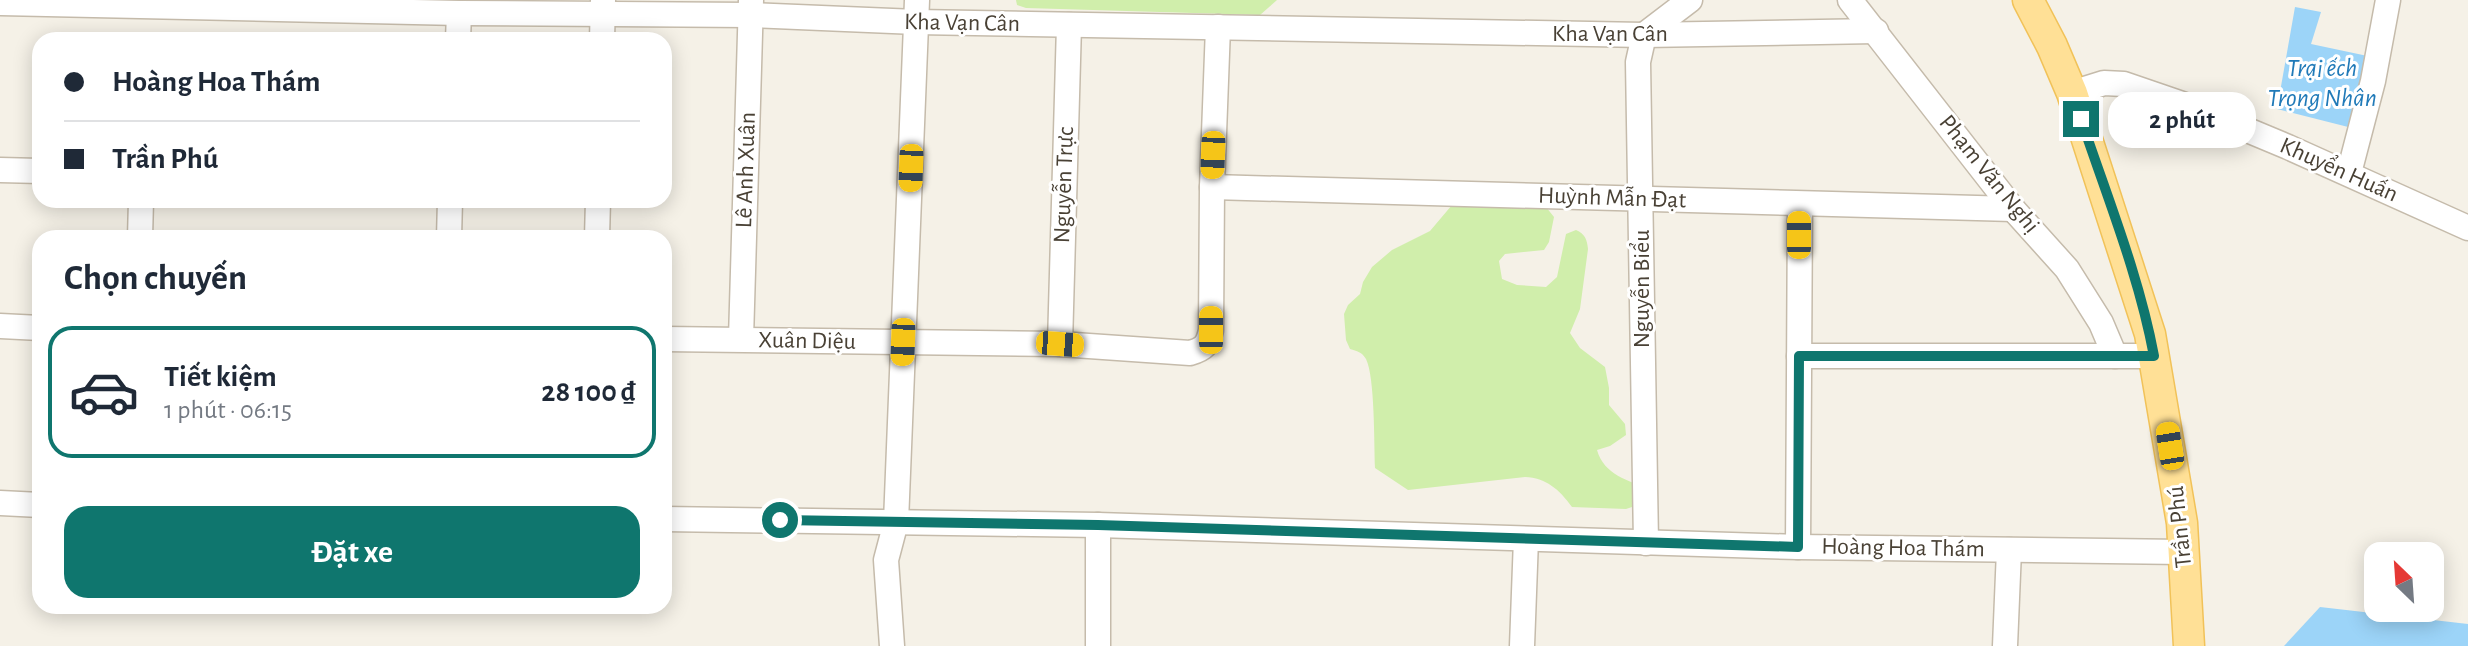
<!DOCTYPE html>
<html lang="vi">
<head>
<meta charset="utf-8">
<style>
	:root { --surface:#fff; --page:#f2f2f3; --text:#1f2937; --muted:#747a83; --line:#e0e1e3; --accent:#0f766e }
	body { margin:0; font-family:"Alegreya Sans",sans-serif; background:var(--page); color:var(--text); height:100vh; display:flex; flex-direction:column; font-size:30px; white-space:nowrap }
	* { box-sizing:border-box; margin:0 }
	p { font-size:26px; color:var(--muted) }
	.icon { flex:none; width:44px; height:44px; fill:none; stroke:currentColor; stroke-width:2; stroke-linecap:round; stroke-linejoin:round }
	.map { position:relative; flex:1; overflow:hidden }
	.side { position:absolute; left:32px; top:230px; width:640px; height:384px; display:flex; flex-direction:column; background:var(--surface); border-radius:24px; box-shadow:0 4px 20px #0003 }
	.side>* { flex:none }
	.guide { position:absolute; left:32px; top:32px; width:640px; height:176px; border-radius:24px; box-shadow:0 4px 20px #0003; display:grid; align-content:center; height:176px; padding:0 32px; background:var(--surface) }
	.needle { width:52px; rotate:335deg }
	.controls { position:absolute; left:2364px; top:542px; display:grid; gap:16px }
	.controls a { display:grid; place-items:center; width:80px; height:80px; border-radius:16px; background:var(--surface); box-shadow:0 4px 20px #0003; font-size:40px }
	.end { position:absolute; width:36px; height:36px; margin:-18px; border:10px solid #0f766e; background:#fff; box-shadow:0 0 0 4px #fff }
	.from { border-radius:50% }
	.bubble { position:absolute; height:56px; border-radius:24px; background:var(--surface); box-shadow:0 4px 20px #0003; font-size:26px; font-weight:700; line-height:56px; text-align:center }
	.car { position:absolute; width:24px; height:48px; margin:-24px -12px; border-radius:10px; box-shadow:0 0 6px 2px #0007; background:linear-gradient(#f5c518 24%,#345 0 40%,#f5c518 0 76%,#345 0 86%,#f5c518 0) }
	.guide b { display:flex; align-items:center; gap:28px; height:76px; font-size:30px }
	.guide b+b { border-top:2px solid var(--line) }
	.guide i { width:20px; height:20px; background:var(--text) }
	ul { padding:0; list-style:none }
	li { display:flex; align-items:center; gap:24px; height:132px; margin:0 16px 12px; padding:0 16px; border:4px solid transparent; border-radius:24px }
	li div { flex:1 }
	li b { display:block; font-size:30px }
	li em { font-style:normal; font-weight:700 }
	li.selected { border-color:var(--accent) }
	li>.icon { width:72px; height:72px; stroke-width:1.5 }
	h2 { padding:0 32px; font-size:36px; line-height:96px }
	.button { display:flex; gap:16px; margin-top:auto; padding:16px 32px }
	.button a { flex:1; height:92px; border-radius:24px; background:var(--accent); color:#fff; font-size:32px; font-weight:700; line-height:92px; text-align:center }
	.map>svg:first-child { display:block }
	.green { fill:#d0eeab }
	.water { fill:#9cd4f8 }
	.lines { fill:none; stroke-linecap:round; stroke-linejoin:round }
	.minor-casing { stroke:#c5bbab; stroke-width:27 }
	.major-casing { stroke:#f1c259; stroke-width:33 }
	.minor { stroke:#fff; stroke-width:24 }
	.major { stroke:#ffe096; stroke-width:30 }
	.route { stroke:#0f766e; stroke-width:10 }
	.labels { text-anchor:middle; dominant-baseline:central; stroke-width:6; stroke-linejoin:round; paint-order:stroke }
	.street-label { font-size:24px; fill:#494135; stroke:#fff }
	.water-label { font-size:26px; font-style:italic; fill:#207ab8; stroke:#fff }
</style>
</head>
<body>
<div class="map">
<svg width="2468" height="646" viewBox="0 0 2468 646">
	<rect width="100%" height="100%" fill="#f5f1e7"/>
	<g class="green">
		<polygon points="1016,0 1277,0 1260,15 1026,8 1017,5"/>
		<path d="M1452 205 1546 207 1554 217 1549 242 1544 250 1505 254 1499 261 1502 279 1517 285 1546 287 1557 277 1566 234 1576 230C1585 234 1587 239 1588 249L1580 309 1570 333 1580 348 1605 367 1609 388V405L1625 424 1626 435 1610 446 1597 450C1604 475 1628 480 1650 490L1653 500 1626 509 1572 507C1559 489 1546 478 1525 477L1408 490 1375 468C1374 444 1375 377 1366 359 1362 352 1357 351 1350 349L1346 340 1344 314 1348 305 1360 294 1363 282 1372 267 1392 250 1430 231Z"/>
	</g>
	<g class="water">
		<polygon points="2295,7 2321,12 2311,44 2377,58 2360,130 2277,109"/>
		<polygon points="2320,607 2468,624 2468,646 2284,646"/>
	</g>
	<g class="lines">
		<defs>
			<g id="minor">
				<polyline points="1850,0 2013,209 2067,269 2101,323 2115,356"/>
				<polyline points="0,3 459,13 751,15 916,22 1644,35 1876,31"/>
				<polyline points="458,40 459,13"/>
				<polyline points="602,40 603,0"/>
				<polyline points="2072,93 2104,83 2124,84 2197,109 2288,147 2468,228"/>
				<polyline points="0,170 40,171"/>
				<polyline points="2349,173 2373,81 2388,0"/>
				<polyline points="1212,187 2013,209"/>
				<polyline points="140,238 141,200"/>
				<polyline points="449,238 450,200"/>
				<polyline points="597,238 598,200"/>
				<polyline points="0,326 40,328"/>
				<path d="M664 339 1060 344 1190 353C1204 349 1208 345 1211 330L1212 187 1218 27"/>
				<polyline points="741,339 751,0"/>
				<polyline points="1060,344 1069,25"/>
				<polyline points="1799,356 2154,356"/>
				<polyline points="0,503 40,505"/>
				<polyline points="664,519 1098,525 1798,547 2183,552"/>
				<polyline points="1646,543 1638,62 1644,35 1690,0"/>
				<polyline points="1798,547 1800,204"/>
				<polyline points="892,646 886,560 896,522 917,0"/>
				<polyline points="1098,646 1098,525"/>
				<polyline points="1522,646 1526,539"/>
				<polyline points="2005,646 2009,550"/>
			</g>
			<polyline id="major" points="2028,0 2052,46 2072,93 2150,334 2182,523 2189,646"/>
		</defs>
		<use href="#minor" class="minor-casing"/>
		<use href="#major" class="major-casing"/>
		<use href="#minor" class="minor"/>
		<use href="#major" class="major"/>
	</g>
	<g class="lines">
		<path class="route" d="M780 520 1098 525 1798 547 1799 356H2154C2139 275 2107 197 2081 119"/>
	</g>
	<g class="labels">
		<g class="street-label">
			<text transform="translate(962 23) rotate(1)">Kha Vạn Cân</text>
			<text x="1610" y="34">Kha Vạn Cân</text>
			<text transform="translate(746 170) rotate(-88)">Lê Anh Xuân</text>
			<text transform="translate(2339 170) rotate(24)">Khuyển Huấn</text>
			<text transform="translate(1989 174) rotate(51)">Phạm Văn Nghị</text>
			<text transform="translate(1064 185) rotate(-88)">Nguyễn Trực</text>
			<text transform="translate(1612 198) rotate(2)">Huỳnh Mẫn Đạt</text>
			<text transform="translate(1642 289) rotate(-90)">Nguyễn Biểu</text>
			<text transform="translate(807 341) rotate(1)">Xuân Diệu</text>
			<text transform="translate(2180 527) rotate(-96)">Trần Phú</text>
			<text transform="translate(1903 548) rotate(1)">Hoàng Hoa Thám</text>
		</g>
		<g class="water-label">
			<text x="2322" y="68">Trại ếch<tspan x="2322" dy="30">Trọng Nhân</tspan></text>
		</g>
	</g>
</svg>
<div class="controls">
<a><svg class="needle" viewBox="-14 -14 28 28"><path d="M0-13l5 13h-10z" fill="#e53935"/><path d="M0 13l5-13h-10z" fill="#747a83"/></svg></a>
</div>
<i class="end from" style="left:780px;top:520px"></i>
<i class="end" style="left:2081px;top:119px"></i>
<div class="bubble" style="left:2108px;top:92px;width:148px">2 phút</div>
<i class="car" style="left:1213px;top:155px;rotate:182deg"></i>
<i class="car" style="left:911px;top:168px;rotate:182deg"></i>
<i class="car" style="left:1799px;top:235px;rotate:0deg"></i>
<i class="car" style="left:1211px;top:330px;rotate:0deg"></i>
<i class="car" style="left:903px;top:342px;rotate:182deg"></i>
<i class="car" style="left:1060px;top:344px;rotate:94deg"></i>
<i class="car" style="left:2170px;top:446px;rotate:351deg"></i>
<div class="guide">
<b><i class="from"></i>Hoàng Hoa Thám</b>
<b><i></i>Trần Phú</b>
</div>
<section class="side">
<h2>Chọn chuyến</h2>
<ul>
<li class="selected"><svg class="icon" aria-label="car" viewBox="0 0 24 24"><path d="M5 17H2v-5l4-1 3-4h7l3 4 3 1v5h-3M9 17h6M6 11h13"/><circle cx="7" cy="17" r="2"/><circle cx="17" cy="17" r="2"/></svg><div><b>Tiết kiệm</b><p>1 phút · 06:15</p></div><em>28 100 ₫</em></li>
</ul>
<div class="button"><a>Đặt xe</a></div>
</section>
</div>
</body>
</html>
